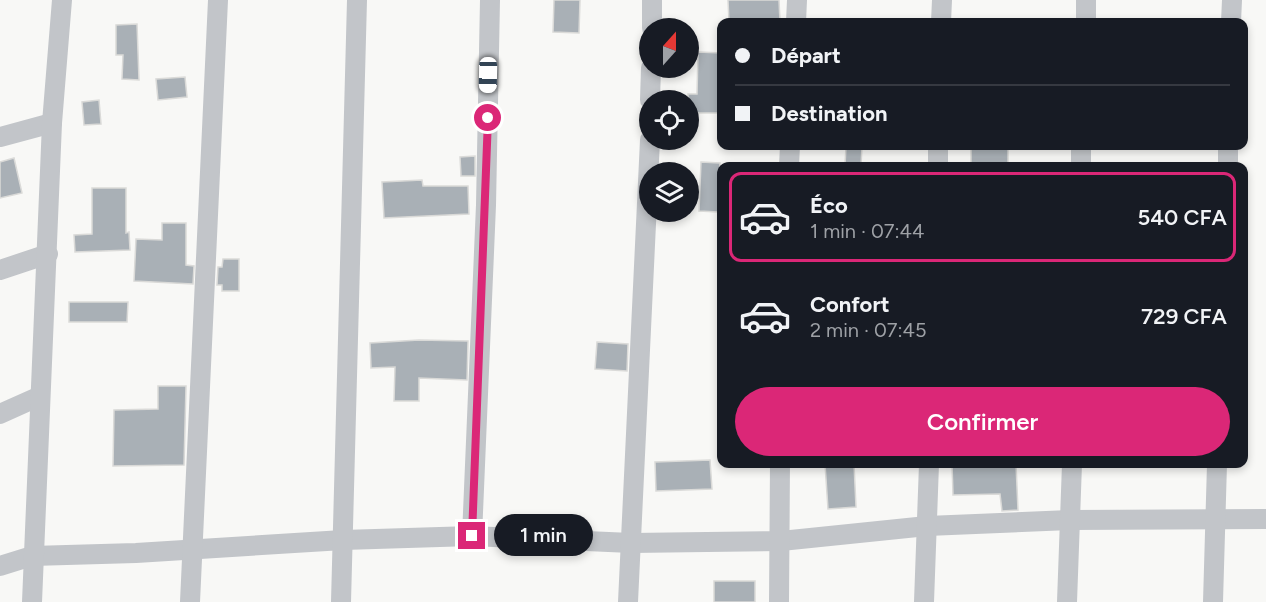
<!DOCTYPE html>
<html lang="fr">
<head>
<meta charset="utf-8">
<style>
	:root { --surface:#171b24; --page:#242831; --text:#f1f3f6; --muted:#9ea1a6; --line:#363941; --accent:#db2777 }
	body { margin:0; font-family:Figtree,sans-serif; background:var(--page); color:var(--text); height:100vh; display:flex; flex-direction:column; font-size:22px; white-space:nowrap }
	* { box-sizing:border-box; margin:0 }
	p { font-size:20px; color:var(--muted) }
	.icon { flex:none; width:33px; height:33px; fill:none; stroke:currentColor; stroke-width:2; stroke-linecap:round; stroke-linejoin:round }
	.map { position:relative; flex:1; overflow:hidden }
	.panel { position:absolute; left:717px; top:162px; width:531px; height:306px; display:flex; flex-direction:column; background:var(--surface); border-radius:12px; box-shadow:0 3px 9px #0003 }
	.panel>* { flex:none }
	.banner { position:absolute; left:717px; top:18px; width:531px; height:132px; border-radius:12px; box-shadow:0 3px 9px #0003; display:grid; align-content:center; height:132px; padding:0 18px; background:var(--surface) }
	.needle { width:39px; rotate:21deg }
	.buttons { position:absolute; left:639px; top:18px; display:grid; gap:12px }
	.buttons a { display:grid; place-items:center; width:60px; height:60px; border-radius:50%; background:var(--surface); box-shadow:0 3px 9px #0003; font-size:30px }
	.end { position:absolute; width:27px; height:27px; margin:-14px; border:8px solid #db2777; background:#fff; box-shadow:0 0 0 3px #fff }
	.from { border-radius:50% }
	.bubble { position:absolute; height:42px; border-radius:21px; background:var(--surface); box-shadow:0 3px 9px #0003; font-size:20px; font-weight:600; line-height:42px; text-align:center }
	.car { position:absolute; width:18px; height:36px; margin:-18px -9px; border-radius:8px; box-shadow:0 0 4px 2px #0007; background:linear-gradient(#fff 24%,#345 0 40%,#fff 0 76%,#345 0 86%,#fff 0) }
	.banner b { display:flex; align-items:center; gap:21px; height:57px; font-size:22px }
	.banner b+b { border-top:2px solid var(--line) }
	.banner i { width:15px; height:15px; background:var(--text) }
	ul { padding:10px 0 0; list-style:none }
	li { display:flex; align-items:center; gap:18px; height:90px; margin:0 12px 9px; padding:0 6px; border:3px solid transparent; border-radius:12px }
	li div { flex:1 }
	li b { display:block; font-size:22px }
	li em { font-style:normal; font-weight:600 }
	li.selected { border-color:var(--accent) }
	li>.icon { width:54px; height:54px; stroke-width:1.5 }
	.action { display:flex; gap:12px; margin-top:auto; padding:12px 18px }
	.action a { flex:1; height:69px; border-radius:36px; background:var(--accent); color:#fff; font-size:24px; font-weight:600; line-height:69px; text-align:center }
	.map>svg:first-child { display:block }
	.building { fill:#a9b0b6; stroke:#dadad8; stroke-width:1.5 }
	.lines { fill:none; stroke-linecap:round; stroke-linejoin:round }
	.minor { stroke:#c2c5c9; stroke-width:20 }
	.route { stroke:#db2777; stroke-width:8 }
</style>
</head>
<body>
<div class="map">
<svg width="1266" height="602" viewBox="0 0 1266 602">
	<rect width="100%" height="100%" fill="#f8f8f6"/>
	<g class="building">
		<polygon points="554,0 580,0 579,33 553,32"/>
		<polygon points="728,0 779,0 780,22 729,22"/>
		<polygon points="137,24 139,80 122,79 123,55 116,55 116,25"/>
		<polygon points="698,52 722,53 721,113 688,113 688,94 697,94"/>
		<polygon points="185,77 187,97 158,100 156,79"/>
		<polygon points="99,100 101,124 84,125 82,102"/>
		<polygon points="846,146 862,146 861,166 845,166"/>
		<rect x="971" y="148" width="37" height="18"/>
		<polygon points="475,156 475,176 461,176 460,157"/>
		<polygon points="14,158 22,193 0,198 0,162"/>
		<polygon points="701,162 720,163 718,212 699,211"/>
		<polygon points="422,180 423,186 468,186 469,214 384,218 382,182"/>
		<polygon points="92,188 126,188 126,233 129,232 130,250 75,252 74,235 92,234"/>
		<polygon points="162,223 186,223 186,265 194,266 193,284 134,281 136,239 162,240"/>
		<polygon points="223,259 239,259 239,291 222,291 222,285 217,285 218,267 222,267"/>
		<polygon points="69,302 128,302 127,322 69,322"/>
		<polygon points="419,340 468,341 467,380 419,378 419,401 394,401 395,367 371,368 370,343"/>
		<polygon points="597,342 628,344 627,371 595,369"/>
		<polygon points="158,386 186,386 184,465 113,466 114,410 158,409"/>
		<polygon points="710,460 712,489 656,491 655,462"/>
		<polygon points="825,464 854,464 856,507 828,509"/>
		<polygon points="952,464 1016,464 1018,510 1002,511 1000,494 953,495"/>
		<rect x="714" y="581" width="41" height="21"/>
	</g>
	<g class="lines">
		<g class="minor">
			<polyline points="796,22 797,0"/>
			<polyline points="941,22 942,0"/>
			<polyline points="1086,22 1086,0"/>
			<polyline points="1231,22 1232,0"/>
			<polyline points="652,28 652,0"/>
			<polyline points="650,100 651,68"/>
			<polyline points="0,137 52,123"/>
			<polyline points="789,166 790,146"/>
			<polyline points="938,166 938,146"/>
			<polyline points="1081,166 1081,146"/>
			<polyline points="1228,166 1228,146"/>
			<polyline points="0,270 48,254"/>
			<polyline points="0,414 40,396"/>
			<polyline points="472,536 486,205 490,0"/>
			<polyline points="0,566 32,556 136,553 343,540 472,536 631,543 781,541 927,526 1070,520 1266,519"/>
			<polyline points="32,602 52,123 62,0"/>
			<polyline points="190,602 218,0"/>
			<polyline points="341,602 357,0"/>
			<polyline points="628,602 650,140"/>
			<polyline points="779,602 780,464"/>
			<polyline points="924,602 929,464"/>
			<polyline points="1067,602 1072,464"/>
			<polyline points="1213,602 1217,464"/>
		</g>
	</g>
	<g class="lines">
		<polyline class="route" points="472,536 488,118"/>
	</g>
</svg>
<div class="buttons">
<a><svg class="needle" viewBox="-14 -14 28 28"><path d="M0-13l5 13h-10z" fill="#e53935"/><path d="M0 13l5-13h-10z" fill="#9ea1a6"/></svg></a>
<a><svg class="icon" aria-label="locate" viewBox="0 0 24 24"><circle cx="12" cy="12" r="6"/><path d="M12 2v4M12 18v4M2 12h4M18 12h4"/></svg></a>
<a><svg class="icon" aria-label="layers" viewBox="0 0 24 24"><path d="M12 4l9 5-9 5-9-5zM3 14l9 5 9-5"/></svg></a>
</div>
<i class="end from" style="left:488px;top:118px"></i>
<i class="end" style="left:472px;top:536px"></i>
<div class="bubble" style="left:494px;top:514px;width:99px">1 min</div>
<i class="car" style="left:488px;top:75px;rotate:181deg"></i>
<div class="banner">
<b><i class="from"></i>Départ</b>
<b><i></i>Destination</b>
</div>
<section class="panel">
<ul>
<li class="selected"><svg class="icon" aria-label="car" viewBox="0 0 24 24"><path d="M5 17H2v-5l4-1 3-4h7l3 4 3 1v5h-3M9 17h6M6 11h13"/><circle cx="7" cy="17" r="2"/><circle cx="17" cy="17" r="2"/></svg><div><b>Éco</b><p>1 min · 07:44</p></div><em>540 CFA</em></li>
<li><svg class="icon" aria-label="car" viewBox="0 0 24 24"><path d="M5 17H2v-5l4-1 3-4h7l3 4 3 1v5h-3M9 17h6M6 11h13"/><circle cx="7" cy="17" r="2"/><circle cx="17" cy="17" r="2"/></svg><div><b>Confort</b><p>2 min · 07:45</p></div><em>729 CFA</em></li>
</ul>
<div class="action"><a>Confirmer</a></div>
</section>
</div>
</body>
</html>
